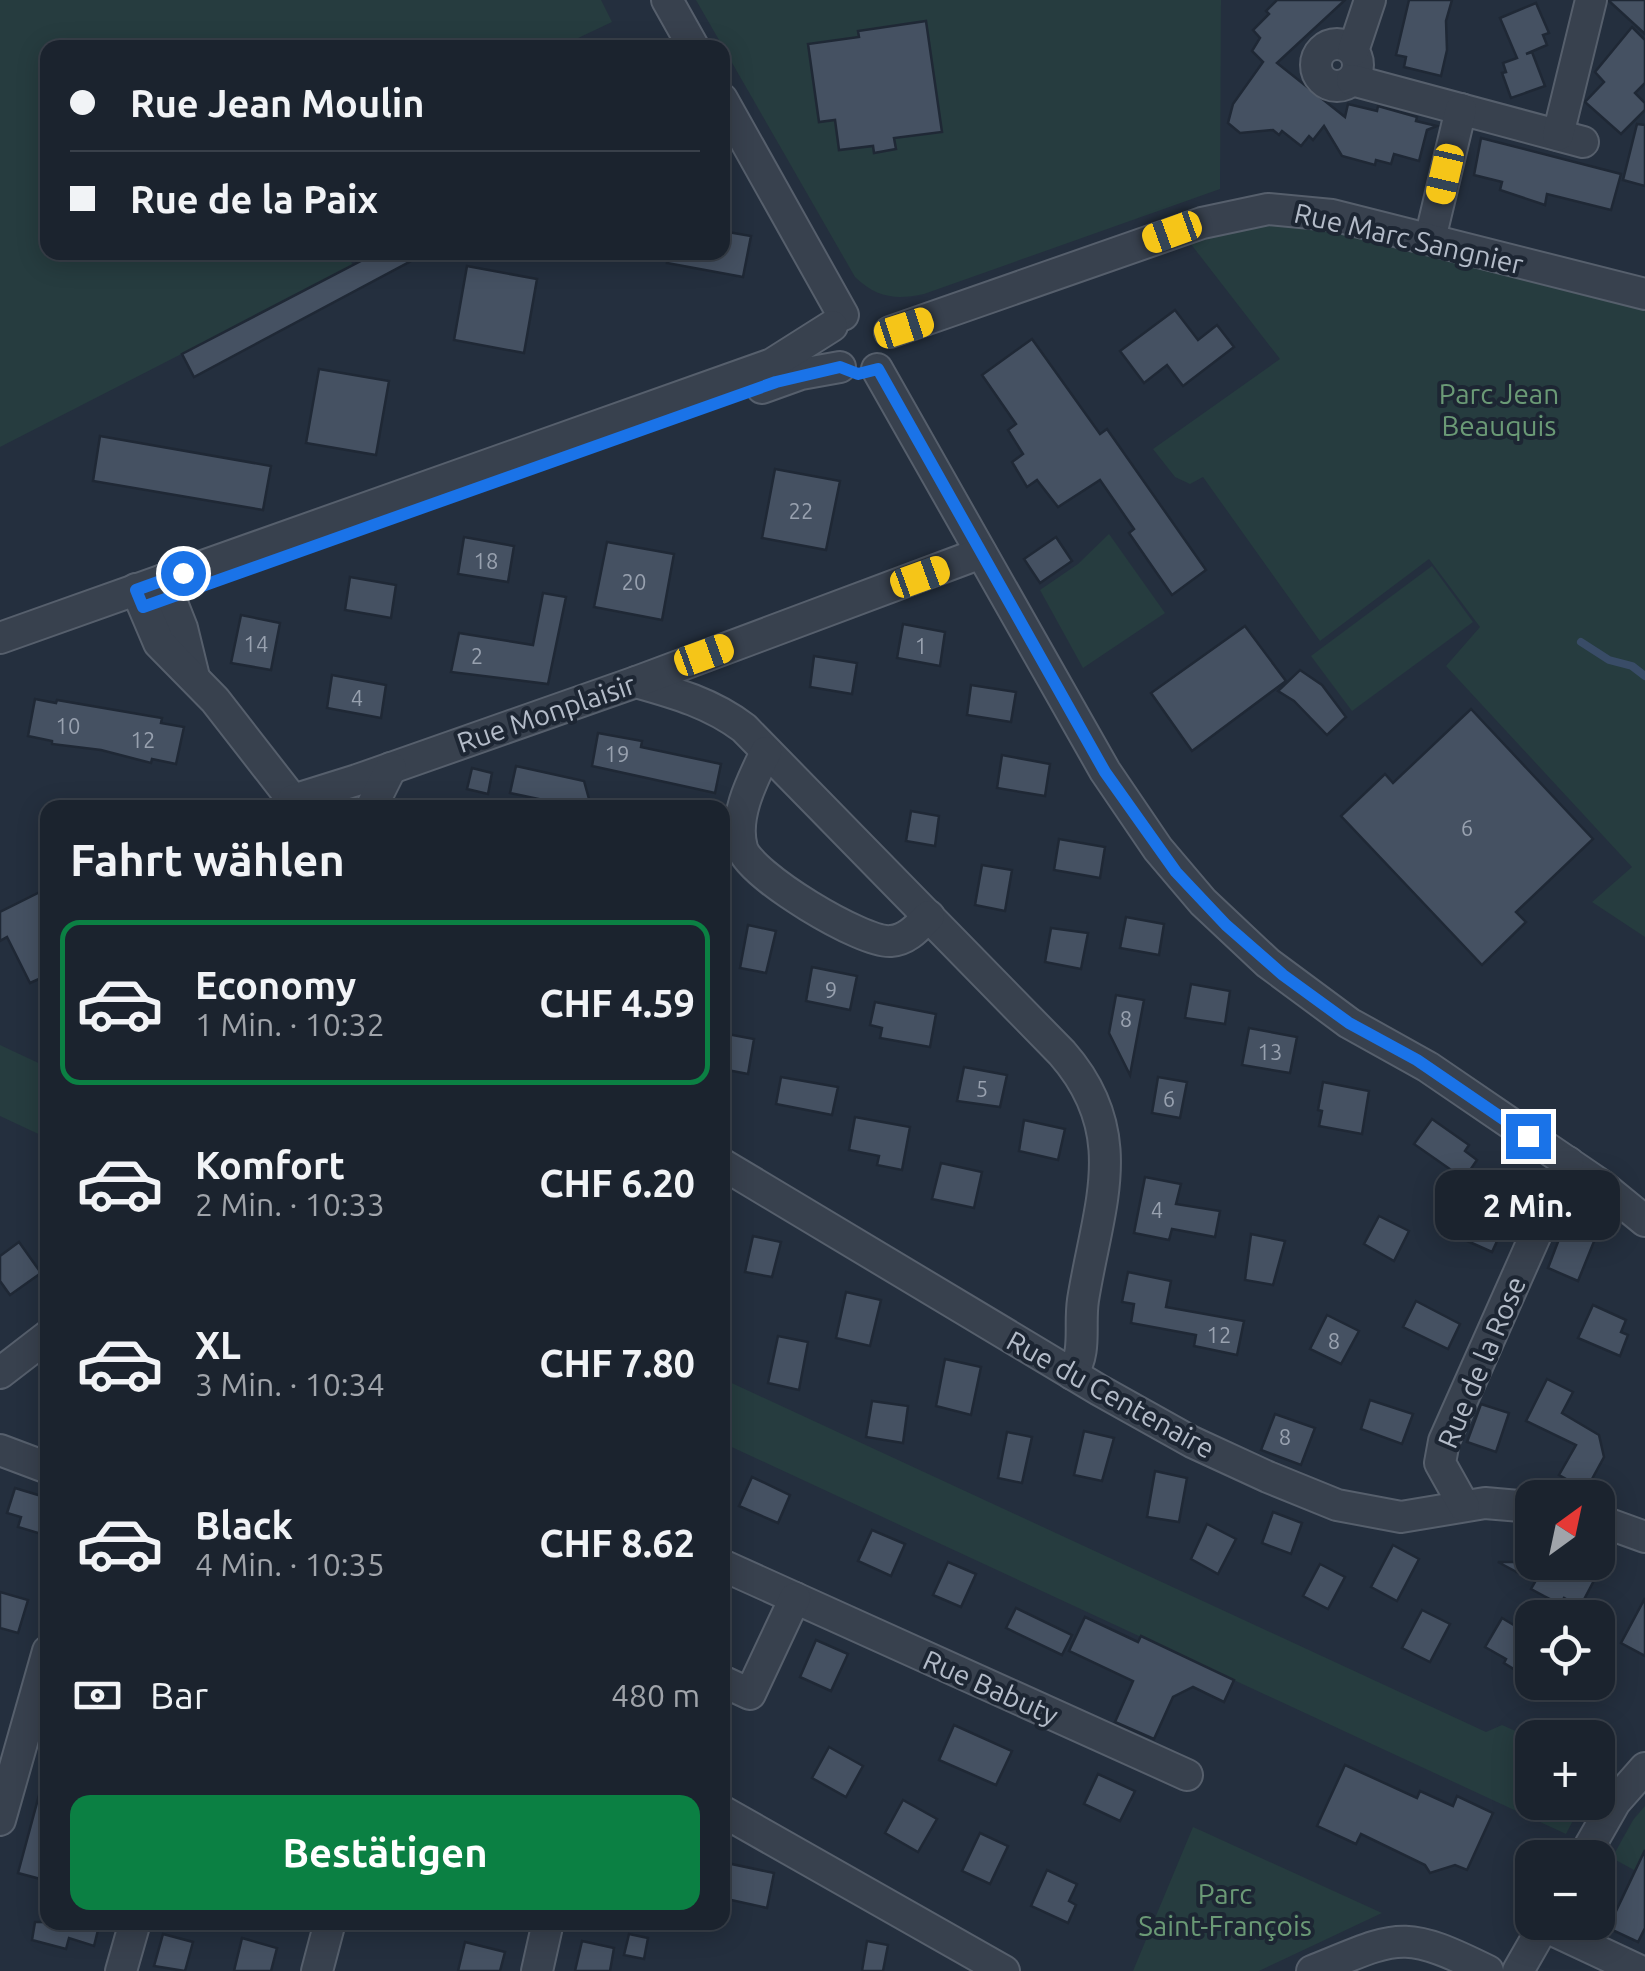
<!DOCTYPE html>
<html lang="de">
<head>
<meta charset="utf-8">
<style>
	:root { --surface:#1b232e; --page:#242b36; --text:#f1f3f6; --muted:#a0a4aa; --line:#39404a; --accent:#0b8043 }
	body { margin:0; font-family:Ubuntu,sans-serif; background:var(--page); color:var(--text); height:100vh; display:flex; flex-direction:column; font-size:38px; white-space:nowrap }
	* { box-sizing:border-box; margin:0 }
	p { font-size:32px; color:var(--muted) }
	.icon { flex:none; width:55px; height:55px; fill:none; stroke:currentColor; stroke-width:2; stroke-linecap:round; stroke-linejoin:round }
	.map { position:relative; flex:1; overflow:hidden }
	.sheet { position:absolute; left:40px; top:800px; width:690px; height:1130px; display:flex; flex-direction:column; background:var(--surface); border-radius:20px; box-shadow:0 5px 25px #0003,0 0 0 2px var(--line) }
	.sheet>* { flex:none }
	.guide { position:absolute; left:40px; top:40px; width:690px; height:220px; border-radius:20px; box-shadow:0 5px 25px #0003,0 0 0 2px var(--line); display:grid; align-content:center; height:220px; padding:0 30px; background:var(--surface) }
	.needle { width:65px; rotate:33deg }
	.buttons { position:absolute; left:1515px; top:1480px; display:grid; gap:20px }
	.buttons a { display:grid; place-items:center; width:100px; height:100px; border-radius:20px; background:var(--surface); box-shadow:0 5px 25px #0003,0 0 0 2px var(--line); font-size:50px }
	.end { position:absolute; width:45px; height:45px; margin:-22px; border:12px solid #1a73e8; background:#fff; box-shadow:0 0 0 5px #fff }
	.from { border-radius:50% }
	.bubble { position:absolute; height:70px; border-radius:20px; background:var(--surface); box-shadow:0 5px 25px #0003,0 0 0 2px var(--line); font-size:32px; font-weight:600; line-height:70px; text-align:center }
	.car { position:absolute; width:30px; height:60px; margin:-30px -15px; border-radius:12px; box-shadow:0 0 8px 2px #0007; background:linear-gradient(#f5c518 24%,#345 0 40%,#f5c518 0 76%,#345 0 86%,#f5c518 0) }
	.guide b { display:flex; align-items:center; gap:35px; height:95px; font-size:38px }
	.guide b+b { border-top:2px solid var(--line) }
	.guide i { width:25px; height:25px; background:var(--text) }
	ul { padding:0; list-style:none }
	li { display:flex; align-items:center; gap:30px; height:165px; margin:0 20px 15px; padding:0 10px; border:5px solid transparent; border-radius:20px }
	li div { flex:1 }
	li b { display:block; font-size:38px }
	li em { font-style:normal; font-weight:600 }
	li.on { border-color:var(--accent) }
	li>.icon { width:90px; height:90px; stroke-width:1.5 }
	h2 { padding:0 30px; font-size:45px; line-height:120px }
	.pay { display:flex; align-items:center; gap:25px; height:110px; padding:0 30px; font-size:38px }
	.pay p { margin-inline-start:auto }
	.button { display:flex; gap:20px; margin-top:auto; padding:20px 30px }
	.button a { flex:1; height:115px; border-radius:20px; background:var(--accent); color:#fff; font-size:40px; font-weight:600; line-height:115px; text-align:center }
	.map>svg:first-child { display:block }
	.green { fill:#263c3f }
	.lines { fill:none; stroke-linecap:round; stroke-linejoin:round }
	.stream { stroke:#394c67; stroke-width:8 }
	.building { fill:#455162; stroke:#1f2835; stroke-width:2.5 }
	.minor-casing { stroke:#565f6c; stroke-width:34 }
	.minor { stroke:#38414e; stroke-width:30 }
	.route { stroke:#1a73e8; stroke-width:12 }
	.labels { text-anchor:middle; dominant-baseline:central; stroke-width:8; stroke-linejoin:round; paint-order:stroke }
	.number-label { font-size:22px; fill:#98a1af }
	.street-label { font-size:28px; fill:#b4bcc9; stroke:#1d2633 }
	.park-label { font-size:28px; fill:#6b9a76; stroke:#1d2633 }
</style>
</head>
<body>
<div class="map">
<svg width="1645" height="1971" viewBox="0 0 1645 1971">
	<rect width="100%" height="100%" fill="#242f3e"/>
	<g class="green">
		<polygon points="0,0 601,0 612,22 559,47 48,48 48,252 347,252 353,266 0,447"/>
		<path d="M696 0H1221L1220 189 924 294C896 300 877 298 855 277Z"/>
		<polygon points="1253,210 1645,294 1645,937 1592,902 1632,867 1446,666 1480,627 1429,559 1320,641 1203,477 1190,484 1175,477 1153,449 1280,359 1180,230"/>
		<polygon points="1109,534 1165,613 1083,668 1040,590 1078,564"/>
		<polygon points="1432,566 1473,622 1352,711 1311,656"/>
		<polygon points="0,1045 47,1067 47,1138 0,1116"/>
		<polygon points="723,1379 1486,1732 1502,1725 1532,1738 1532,1802 1582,1803 1566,1834 723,1443"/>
		<polygon points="1645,1806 1645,1876 1612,1858 1633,1820"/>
		<polygon points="1193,1827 1202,1831 1382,1913 1259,1971 1133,1971"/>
	</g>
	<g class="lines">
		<polyline class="stream" points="1581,642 1609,660 1632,666 1645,676"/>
	</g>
	<g class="building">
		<polygon points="1277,0 1345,0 1277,63 1345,117 1348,104 1377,111 1378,106 1417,117 1416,121 1437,126 1427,130 1419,161 1394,154 1391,164 1376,160 1375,165 1342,156 1324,126 1313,140 1309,136 1301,146 1282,131 1279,135 1273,130 1240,133 1228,123 1233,104 1263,62 1252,51 1260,38 1253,30 1269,14 1266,11"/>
		<polygon points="1409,0 1452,0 1446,21 1447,50 1441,76 1404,67 1406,57 1396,55"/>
		<polygon points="1609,0 1645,0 1645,34 1609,1"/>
		<polygon points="1536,3 1549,33 1543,35 1547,45 1526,54 1532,52 1545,86 1511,98 1502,73 1506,72 1503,63 1517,58 1500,18"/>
		<polygon points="926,21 942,132 894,138 896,149 874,153 873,146 839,150 835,120 819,122 808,44 859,37 858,31"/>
		<polygon points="1632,27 1645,40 1645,83 1635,93 1645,103 1645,110 1621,134 1585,102 1604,82 1595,72"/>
		<polygon points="1637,124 1645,125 1645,186 1623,180"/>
		<polygon points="1481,138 1621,174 1611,210 1547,194 1545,205 1500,190 1502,182 1474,175"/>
		<polygon points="722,231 751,236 743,277 667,263 668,252 722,252"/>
		<polygon points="378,252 428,252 194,377 182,354"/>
		<polygon points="467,266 537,279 524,353 454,340"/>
		<polygon points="1175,310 1198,340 1217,325 1234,347 1183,386 1167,365 1144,383 1120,351"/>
		<polygon points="1032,339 1100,434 1107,429 1206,570 1172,595 1129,533 1134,529 1100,480 1058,507 1037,480 1027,487 1012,462 1023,454 1008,430 1016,424 982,375"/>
		<polygon points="319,369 389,381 376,455 306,443"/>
		<polygon points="100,436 271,466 263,510 93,481"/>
		<polygon points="775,469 840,481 826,550 762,538"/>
		<polygon points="464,537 514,546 508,582 458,574"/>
		<polygon points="1056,537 1072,561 1040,583 1024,559"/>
		<polygon points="607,542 674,554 662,620 594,607"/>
		<polygon points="350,577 396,585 391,618 345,610"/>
		<polygon points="543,593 566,597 548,684 451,672 459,633 533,645"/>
		<polygon points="241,615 280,623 271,670 231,663"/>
		<polygon points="903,624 945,632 940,666 897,658"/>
		<polygon points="1245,626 1286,681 1192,751 1151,693"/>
		<polygon points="814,656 857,663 852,694 810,687"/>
		<polygon points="1300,670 1322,685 1346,717 1327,735 1294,701 1278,691"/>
		<polygon points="332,675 386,685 381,718 327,708"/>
		<polygon points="971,685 1016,692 1011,722 967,715"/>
		<polygon points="35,699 56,703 57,700 150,716 162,718 161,723 184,727 176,764 152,759 151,763 101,750 52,744 52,741 28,736"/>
		<polygon points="1471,709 1593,839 1516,912 1526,922 1482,965 1341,816 1385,774 1393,783"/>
		<polygon points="598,733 642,741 641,747 721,764 715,793 592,766"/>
		<polygon points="1002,755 1050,764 1045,796 997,788"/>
		<polygon points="516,766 584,781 589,799 567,805 510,793"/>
		<polygon points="472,768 492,773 488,794 467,789"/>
		<polygon points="911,811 939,816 935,846 906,841"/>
		<polygon points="1059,839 1105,847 1100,878 1054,870"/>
		<polygon points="982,865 1012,870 1005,911 975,905"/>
		<polygon points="48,888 48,975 30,983 7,937 0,941 0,912"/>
		<polygon points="1126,917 1164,924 1159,955 1120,948"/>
		<polygon points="748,925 776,931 766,973 740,968"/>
		<polygon points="1051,928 1088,933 1081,969 1045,962"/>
		<polygon points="812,967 857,976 850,1010 806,1001"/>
		<polygon points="1191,984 1230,991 1225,1024 1185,1018"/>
		<polygon points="1116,995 1144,1000 1130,1075 1109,1033"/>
		<polygon points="875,1002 936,1014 930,1047 880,1038 882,1028 870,1025"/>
		<polygon points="1249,1028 1297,1037 1290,1073 1242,1065"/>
		<polygon points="722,1033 754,1039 748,1074 722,1069"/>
		<polygon points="964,1067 1007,1075 1000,1107 957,1101"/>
		<polygon points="781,1077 838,1087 832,1115 776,1104"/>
		<polygon points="1158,1077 1187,1082 1180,1118 1152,1113"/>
		<polygon points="1323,1082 1369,1091 1362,1134 1319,1126 1322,1111 1318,1110"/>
		<polygon points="855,1117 910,1127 902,1170 877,1165 879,1156 849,1150"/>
		<polygon points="1432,1119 1469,1145 1465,1151 1477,1160 1464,1179 1414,1144"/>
		<polygon points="1024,1120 1065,1129 1058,1160 1019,1151"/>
		<polygon points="941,1163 982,1172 974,1208 932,1199"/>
		<polygon points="1145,1177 1181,1184 1176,1204 1220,1211 1215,1237 1172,1229 1169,1240 1134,1233"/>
		<polygon points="1469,1208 1505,1224 1492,1252 1456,1236"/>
		<polygon points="1379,1216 1409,1231 1394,1261 1364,1244"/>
		<polygon points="1564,1226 1595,1239 1578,1281 1548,1268"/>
		<polygon points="1251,1234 1285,1241 1273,1285 1245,1280"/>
		<polygon points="753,1236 781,1242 772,1277 745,1272"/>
		<polygon points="19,1242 41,1273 10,1295 0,1281 0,1256"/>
		<polygon points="1128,1272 1171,1281 1166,1307 1244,1321 1237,1355 1194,1346 1196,1335 1131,1323 1134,1304 1122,1302"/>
		<polygon points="846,1292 881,1300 870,1346 836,1338"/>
		<polygon points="1416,1301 1460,1324 1448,1349 1403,1327"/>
		<polygon points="1593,1305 1626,1320 1621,1332 1628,1335 1620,1356 1578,1338"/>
		<polygon points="1327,1315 1359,1331 1341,1364 1310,1349"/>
		<polygon points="778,1336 808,1342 799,1390 768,1383"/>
		<polygon points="945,1359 981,1367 971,1415 936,1406"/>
		<polygon points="1547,1379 1573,1392 1562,1413 1599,1435 1604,1457 1586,1490 1559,1475 1576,1445 1526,1421"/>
		<polygon points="1370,1400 1413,1414 1402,1444 1361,1429"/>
		<polygon points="872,1401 908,1406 903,1443 866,1437"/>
		<polygon points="1481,1404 1509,1413 1496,1452 1467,1442"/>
		<polygon points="1275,1414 1315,1428 1301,1465 1261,1450"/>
		<polygon points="1084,1431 1114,1438 1102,1481 1074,1475"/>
		<polygon points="1007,1432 1032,1437 1022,1483 998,1478"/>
		<polygon points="1155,1471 1187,1478 1179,1522 1147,1517"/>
		<polygon points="752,1477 790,1495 778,1523 739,1506"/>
		<polygon points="15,1488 48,1498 48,1536 18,1527 21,1517 7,1513"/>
		<polygon points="1273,1512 1302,1523 1291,1554 1262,1543"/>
		<polygon points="1207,1524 1236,1539 1218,1574 1191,1559"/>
		<polygon points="872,1530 905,1544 891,1576 858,1561"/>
		<polygon points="1393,1545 1419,1559 1397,1601 1371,1587"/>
		<polygon points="948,1562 976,1574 961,1607 933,1595"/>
		<polygon points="1498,1562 1584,1562 1599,1571 1580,1607 1564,1598 1560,1604 1544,1596 1531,1589 1535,1582"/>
		<polygon points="1320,1564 1345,1577 1328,1609 1303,1596"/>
		<polygon points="0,1592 28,1600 18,1633 0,1628"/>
		<polygon points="1645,1598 1645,1656 1621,1643"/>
		<polygon points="1016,1608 1072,1635 1062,1655 1006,1628"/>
		<polygon points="1422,1610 1450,1624 1430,1662 1402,1648"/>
		<polygon points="1085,1617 1138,1642 1141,1636 1234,1680 1224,1702 1193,1687 1173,1697 1154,1739 1115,1722 1133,1681 1069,1651"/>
		<polygon points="1502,1618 1532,1636 1532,1663 1525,1676 1504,1663 1506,1659 1485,1647"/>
		<polygon points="816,1640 848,1654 831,1691 800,1677"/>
		<polygon points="954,1725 1012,1751 996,1785 939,1760"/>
		<polygon points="829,1747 863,1766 846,1797 812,1778"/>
		<polygon points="1345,1765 1417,1798 1420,1791 1453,1806 1457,1796 1493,1813 1467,1870 1455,1865 1430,1873 1425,1865 1361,1834 1356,1844 1317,1826"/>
		<polygon points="1098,1774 1135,1791 1120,1821 1084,1804"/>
		<polygon points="41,1788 48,1789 48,1881 18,1873"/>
		<polygon points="903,1800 937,1819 918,1852 885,1833"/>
		<polygon points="980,1833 1008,1846 990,1884 962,1871"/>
		<polygon points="1645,1850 1645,1928 1638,1942 1608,1928"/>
		<polygon points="722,1862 774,1873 767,1908 722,1898"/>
		<polygon points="1047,1870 1077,1884 1069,1901 1076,1905 1068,1923 1031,1906"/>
		<polygon points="35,1922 100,1922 94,1946 69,1938 66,1949 32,1940"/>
		<polygon points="163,1934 193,1942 185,1971 154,1966"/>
		<polygon points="629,1934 648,1938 644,1959 624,1955"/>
		<polygon points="242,1938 277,1948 271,1971 234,1971"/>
		<polygon points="582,1941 614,1948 610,1971 575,1971"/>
		<polygon points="867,1941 888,1945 883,1971 862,1971"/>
		<polygon points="465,1942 505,1952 500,1971 458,1971"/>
	</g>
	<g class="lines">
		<defs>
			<g id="minor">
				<polyline points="667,0 694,48"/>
				<circle cx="1337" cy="65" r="21"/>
				<polyline points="1353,51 1370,0"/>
				<polyline points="1352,80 1583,142"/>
				<polyline points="722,99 843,315"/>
				<polyline points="1558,135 1591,0"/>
				<polyline points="1430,239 1461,109"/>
				<polyline points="890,332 1202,223 1268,209 1332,215 1645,294"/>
				<polyline points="877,369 1105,771 1158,849 1203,902 1268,963 1349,1023 1428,1067 1601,1185 1645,1221"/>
				<polyline points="762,388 801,374 840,367"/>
				<polyline points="163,580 182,628 194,677"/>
				<polyline points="136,589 159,643 215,700 299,808"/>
				<polyline points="0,638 772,364 832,326"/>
				<path d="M636 682C675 693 711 703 744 728L1062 1053C1133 1134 1098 1206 1083 1300 1079 1327 1087 1351 1072 1374"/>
				<path d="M766 752C753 779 733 816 742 848 749 875 863 944 891 941 907 940 918 927 929 916"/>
				<polyline points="293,800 357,780 636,682 981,553"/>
				<polyline points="371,808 391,768"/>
				<polyline points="722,1164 1099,1390 1192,1442 1268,1477 1337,1505 1401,1517 1485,1503 1532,1507"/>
				<polyline points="0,1373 48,1336"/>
				<polyline points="0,1450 48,1468"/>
				<polyline points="1464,1506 1440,1463 1444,1441 1568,1162"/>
				<polyline points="1598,1520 1645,1537"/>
				<polyline points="722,1565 1187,1775"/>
				<polyline points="722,1681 750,1694 795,1598"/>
				<polyline points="722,1811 1004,1971"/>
				<polyline points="0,1820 48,1651"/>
				<polyline points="1583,1858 1615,1802 1645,1768"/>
				<polyline points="1544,1926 1640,1971"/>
				<polyline points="121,1971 135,1922"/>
				<polyline points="317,1971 330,1922"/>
				<polyline points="537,1971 548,1922"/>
				<path d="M1312 1971C1399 1936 1401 1928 1488 1971"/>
				<polyline points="1518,1971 1546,1922"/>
			</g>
		</defs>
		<use href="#minor" class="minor-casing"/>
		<use href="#minor" class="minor"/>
	</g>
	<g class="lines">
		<polyline class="route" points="183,573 136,590 143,607 776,382 840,367 858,374 878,369 1105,772 1176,872 1226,925 1283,975 1349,1023 1417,1060 1528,1136"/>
	</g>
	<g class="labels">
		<g class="number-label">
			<text x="801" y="510">22</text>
			<text x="486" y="560">18</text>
			<text x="634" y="581">20</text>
			<text x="256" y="643">14</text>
			<text x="921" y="645">1</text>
			<text x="477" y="655">2</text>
			<text x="357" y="697">4</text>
			<text x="68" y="725">10</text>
			<text x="143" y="739">12</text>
			<text x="617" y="753">19</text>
			<text x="1467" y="827">6</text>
			<text x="831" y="989">9</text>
			<text x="1126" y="1018">8</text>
			<text x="1270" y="1051">13</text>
			<text x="982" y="1088">5</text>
			<text x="1169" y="1098">6</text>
			<text x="1157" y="1209">4</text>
			<text x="1219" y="1334">12</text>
			<text x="1334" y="1340">8</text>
			<text x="1285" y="1436">8</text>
		</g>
		<g class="street-label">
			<text transform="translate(1409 238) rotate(13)">Rue Marc Sangnier</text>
			<text transform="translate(546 713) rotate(-19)">Rue Monplaisir</text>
			<text transform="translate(1481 1362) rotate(-67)">Rue de la Rose</text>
			<text transform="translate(1111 1394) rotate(29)">Rue du Centenaire</text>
			<text transform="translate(991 1687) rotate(24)">Rue Babuty</text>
		</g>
		<g class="park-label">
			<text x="1499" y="393">Parc Jean<tspan x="1499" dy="32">Beauquis</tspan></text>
			<text x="1225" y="1893">Parc<tspan x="1225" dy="32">Saint-François</tspan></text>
		</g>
	</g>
</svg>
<div class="buttons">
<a><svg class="needle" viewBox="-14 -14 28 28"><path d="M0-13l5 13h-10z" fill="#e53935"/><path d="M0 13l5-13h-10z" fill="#a0a4aa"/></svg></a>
<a><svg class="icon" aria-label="locate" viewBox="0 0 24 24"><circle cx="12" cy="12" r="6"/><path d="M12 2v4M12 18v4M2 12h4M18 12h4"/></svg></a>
<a>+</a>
<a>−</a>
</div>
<i class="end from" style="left:183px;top:573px"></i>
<i class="end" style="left:1528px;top:1136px"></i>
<div class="bubble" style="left:1435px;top:1170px;width:185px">2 Min.</div>
<i class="car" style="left:1445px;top:174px;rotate:193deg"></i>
<i class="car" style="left:1172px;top:232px;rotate:250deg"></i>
<i class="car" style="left:904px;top:328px;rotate:72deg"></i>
<i class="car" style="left:920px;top:577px;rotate:70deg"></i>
<i class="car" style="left:704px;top:655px;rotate:70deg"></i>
<div class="guide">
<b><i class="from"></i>Rue Jean Moulin</b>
<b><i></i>Rue de la Paix</b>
</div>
<section class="sheet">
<h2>Fahrt wählen</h2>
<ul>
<li class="on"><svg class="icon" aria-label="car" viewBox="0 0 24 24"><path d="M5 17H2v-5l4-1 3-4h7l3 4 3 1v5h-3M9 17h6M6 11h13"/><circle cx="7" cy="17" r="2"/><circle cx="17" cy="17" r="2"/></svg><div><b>Economy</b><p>1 Min. · 10:32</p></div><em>CHF 4.59</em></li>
<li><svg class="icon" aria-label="car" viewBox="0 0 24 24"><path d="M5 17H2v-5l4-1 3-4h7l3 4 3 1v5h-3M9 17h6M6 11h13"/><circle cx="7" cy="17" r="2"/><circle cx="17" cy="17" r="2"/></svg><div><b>Komfort</b><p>2 Min. · 10:33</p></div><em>CHF 6.20</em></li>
<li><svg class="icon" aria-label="car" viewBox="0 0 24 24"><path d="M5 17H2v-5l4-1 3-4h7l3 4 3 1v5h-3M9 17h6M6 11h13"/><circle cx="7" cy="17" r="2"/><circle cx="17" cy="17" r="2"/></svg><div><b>XL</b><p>3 Min. · 10:34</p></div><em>CHF 7.80</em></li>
<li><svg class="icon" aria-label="car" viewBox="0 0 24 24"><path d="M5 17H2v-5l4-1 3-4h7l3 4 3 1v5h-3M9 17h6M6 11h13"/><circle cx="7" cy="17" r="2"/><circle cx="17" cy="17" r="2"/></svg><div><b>Black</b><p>4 Min. · 10:35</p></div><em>CHF 8.62</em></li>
</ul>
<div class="pay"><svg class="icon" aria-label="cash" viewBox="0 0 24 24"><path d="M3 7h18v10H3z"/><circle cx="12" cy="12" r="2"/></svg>Bar<p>480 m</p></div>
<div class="button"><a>Bestätigen</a></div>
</section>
</div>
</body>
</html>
